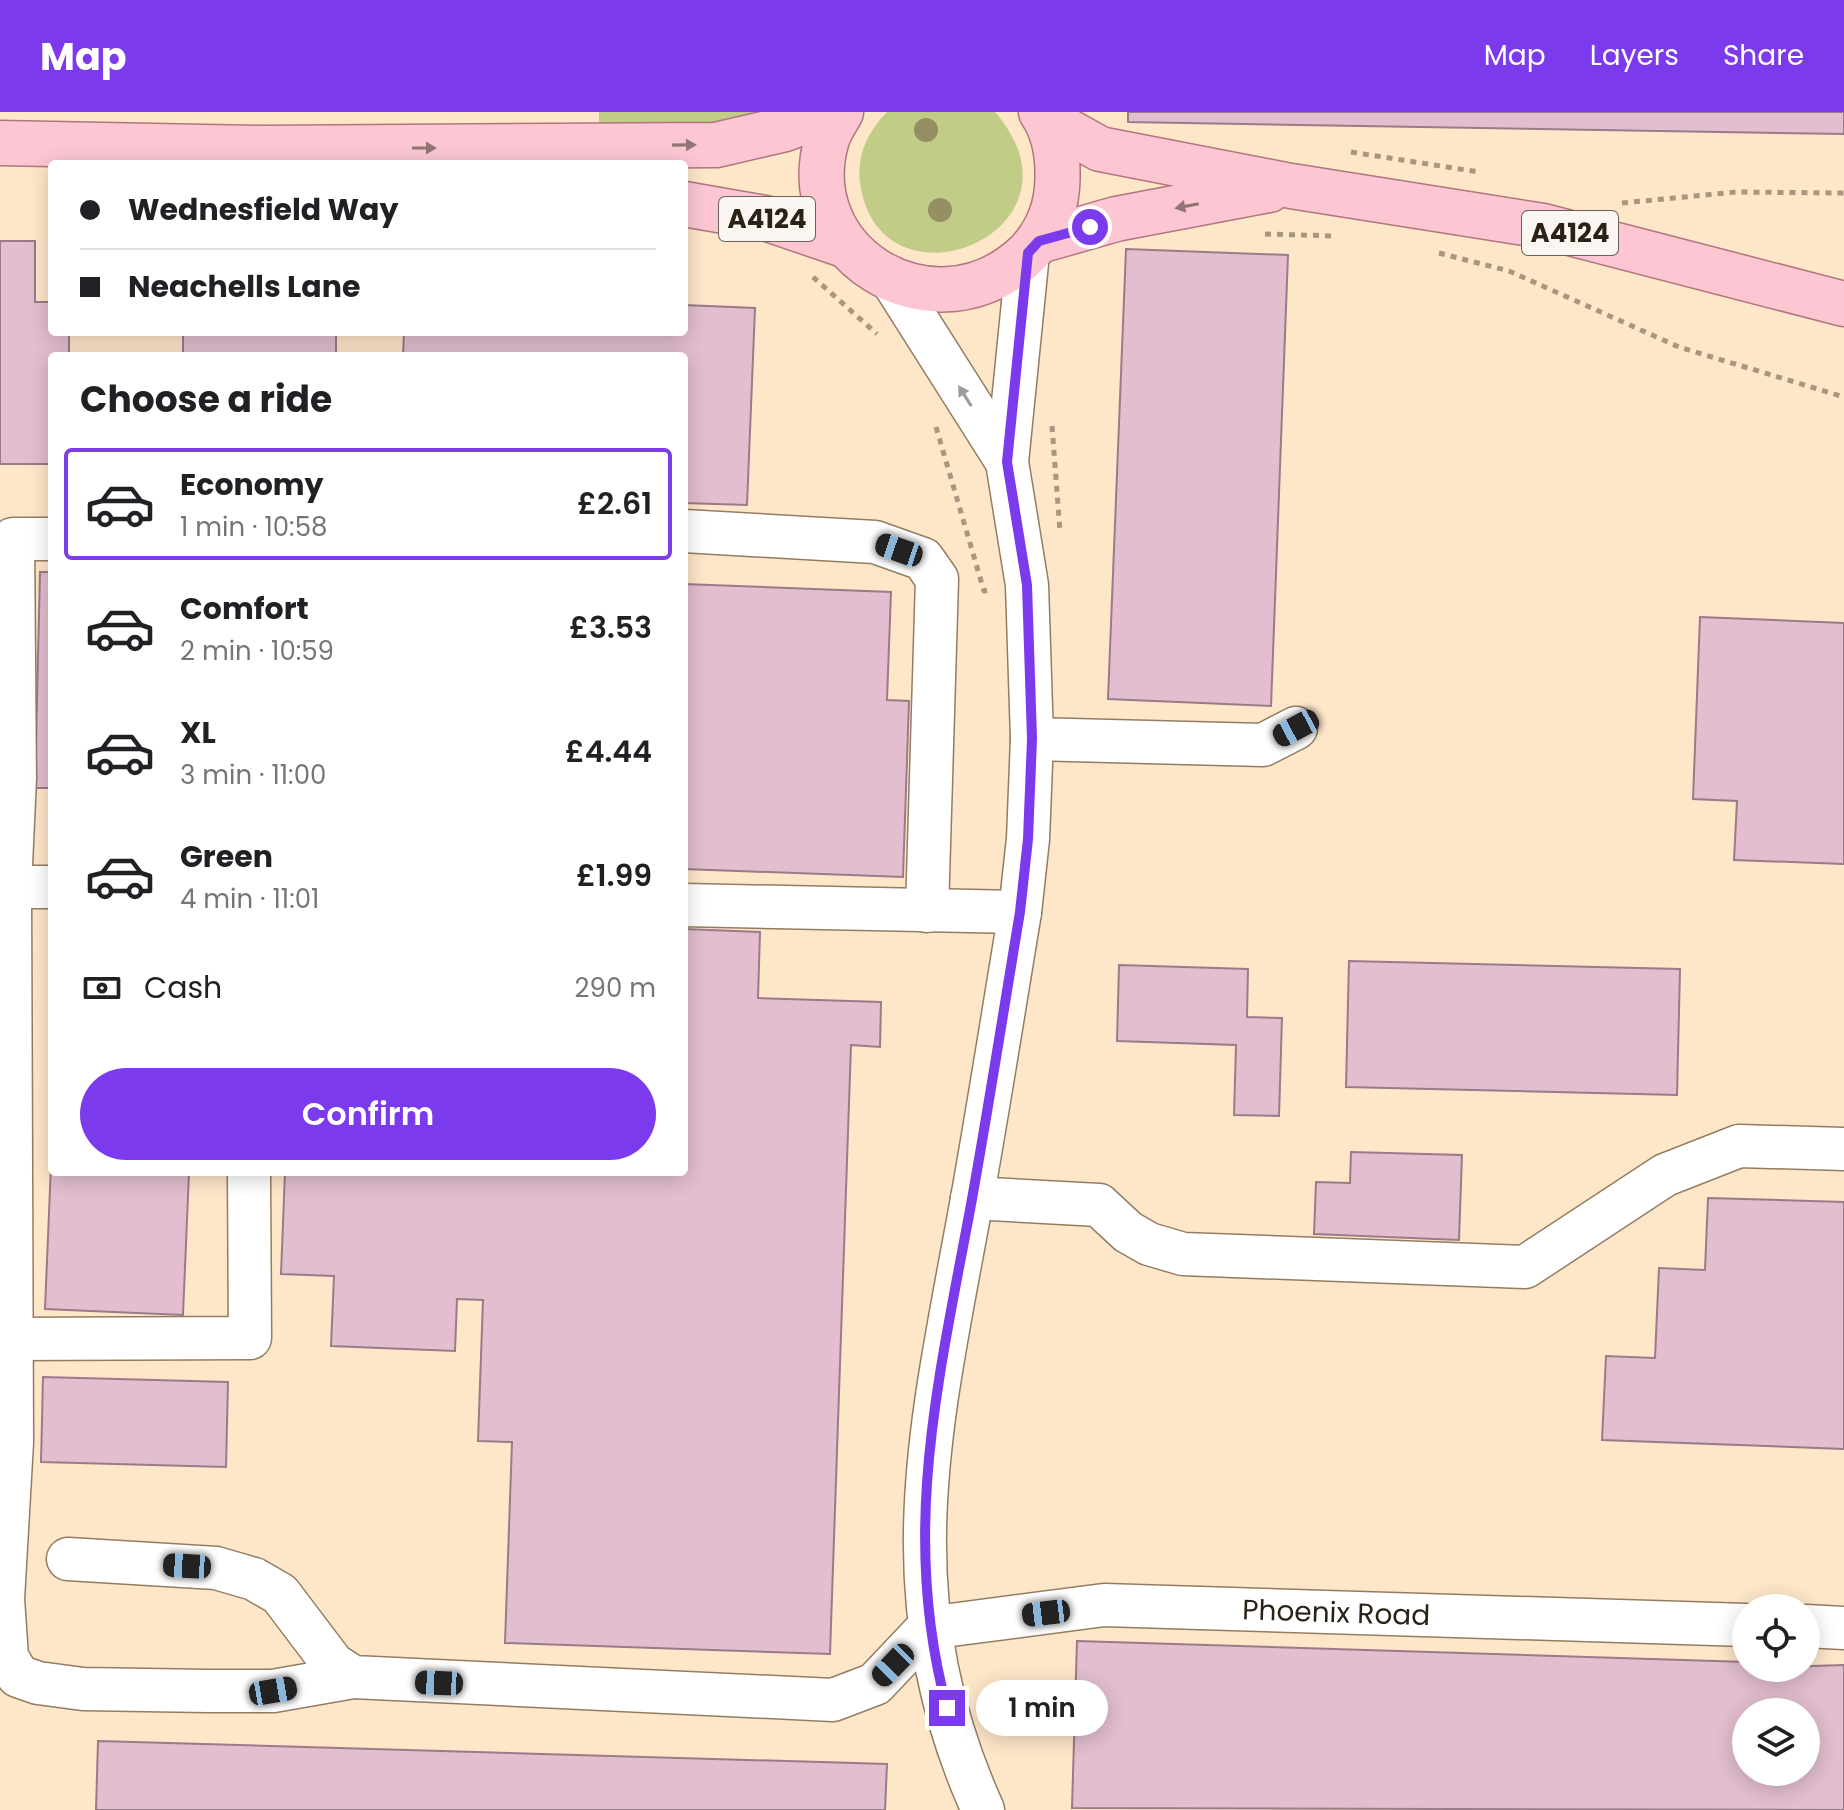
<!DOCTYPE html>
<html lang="en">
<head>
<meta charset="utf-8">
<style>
	:root { --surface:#fff; --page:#f2f2f2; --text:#202124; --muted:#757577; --line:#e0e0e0; --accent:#7c3aed }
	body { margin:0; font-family:Poppins,sans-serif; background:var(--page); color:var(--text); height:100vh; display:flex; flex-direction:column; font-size:30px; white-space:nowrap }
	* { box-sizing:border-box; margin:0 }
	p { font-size:26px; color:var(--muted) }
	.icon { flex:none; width:44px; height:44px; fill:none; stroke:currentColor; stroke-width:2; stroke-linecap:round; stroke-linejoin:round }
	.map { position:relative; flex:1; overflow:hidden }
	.panel { position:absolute; left:48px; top:240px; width:640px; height:824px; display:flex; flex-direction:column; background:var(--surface); border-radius:8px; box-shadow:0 4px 20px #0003 }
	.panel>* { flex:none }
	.banner { position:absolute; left:48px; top:48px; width:640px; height:176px; border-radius:8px; box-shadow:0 4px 20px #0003; display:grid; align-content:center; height:176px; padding:0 32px; background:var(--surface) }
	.controls { position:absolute; left:1732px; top:1482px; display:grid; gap:16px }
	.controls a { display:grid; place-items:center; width:88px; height:88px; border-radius:50%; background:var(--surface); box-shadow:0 4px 20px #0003; font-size:40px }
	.end { position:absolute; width:36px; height:36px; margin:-18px; border:10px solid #7c3aed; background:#fff; box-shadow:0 0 0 4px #fff }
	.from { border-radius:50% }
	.bubble { position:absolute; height:56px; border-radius:28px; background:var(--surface); box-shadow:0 4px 20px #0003; font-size:26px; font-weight:600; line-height:56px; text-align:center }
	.car { position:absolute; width:24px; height:48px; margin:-24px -12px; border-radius:10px; box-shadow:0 0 6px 2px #0007; background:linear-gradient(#222 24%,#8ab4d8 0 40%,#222 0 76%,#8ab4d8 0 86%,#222 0) }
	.banner b { display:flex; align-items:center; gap:28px; height:76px; font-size:30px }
	.banner b+b { border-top:2px solid var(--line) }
	.banner i { width:20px; height:20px; background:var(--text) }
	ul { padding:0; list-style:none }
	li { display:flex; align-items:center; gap:24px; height:112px; margin:0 16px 12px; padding:0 16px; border:4px solid transparent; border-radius:8px }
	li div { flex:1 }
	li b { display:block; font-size:30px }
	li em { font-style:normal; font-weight:600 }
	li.current { border-color:var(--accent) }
	li>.icon { width:72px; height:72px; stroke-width:1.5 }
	h2 { padding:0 32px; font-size:36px; line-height:96px }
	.pay { display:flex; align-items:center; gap:20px; height:88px; padding:0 32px; font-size:30px }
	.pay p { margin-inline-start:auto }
	.action { display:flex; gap:16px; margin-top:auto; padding:16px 32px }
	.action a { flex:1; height:92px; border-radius:48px; background:var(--accent); color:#fff; font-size:32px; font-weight:600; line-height:92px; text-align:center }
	header { display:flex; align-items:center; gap:48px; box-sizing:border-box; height:112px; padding:0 40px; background:var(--accent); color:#fff }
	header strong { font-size:38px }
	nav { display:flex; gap:44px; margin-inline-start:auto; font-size:28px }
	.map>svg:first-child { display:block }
	.green { fill:#c1cc87 }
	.building { fill:#e2becf; stroke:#9b7a8a; stroke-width:2; fill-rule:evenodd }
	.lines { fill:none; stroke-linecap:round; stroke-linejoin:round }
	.minor-casing { stroke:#937d62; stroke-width:45 }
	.major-casing { stroke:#b1757e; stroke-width:47 }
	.path { stroke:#a89680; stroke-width:5; stroke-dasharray:6 6; stroke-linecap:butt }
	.minor { stroke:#fff; stroke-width:42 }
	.major { stroke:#fcc7d3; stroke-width:44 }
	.tree { fill:#968f63 }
	.oneway { fill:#937475 }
	.oneway2 { fill:#9f9c97 }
	.route { stroke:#7c3aed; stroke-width:10 }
	.labels { text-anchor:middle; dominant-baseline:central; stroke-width:6; stroke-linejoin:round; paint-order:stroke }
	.shield { fill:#fbf6f1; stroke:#696258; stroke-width:2 }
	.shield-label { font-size:26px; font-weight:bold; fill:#2a2217 }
	.street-label { font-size:28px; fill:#2a2217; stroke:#fbf6f1 }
</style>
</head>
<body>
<header>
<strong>Map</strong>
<nav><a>Map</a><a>Layers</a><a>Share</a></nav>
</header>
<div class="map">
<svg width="1844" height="1698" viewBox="0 0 1844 1698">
	<rect width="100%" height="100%" fill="#fee6c9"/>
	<g class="green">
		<polygon points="599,0 760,0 703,15 599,16"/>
		<path d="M887 0H995C1097 118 886 206 861 77 855 47 866 21 887 0Z"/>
	</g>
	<g class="building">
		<polygon points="1128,0 1844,0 1844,22 1128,10"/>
		<polygon points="0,129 35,129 35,190 52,190 52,220 69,220 69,244 52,244 52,352 0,352"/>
		<polygon points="1126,137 1288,143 1271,594 1108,587"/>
		<polygon points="684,193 755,196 747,393 684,391 684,244 403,244 404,220 684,220"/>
		<rect x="183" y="220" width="153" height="24"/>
		<polygon points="40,460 52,460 52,676 35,676"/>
		<polygon points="684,472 891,480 887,588 909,589 903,765 684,757"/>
		<polygon points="1700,505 1844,511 1844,752 1734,748 1737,689 1693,687"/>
		<polygon points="684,817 760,820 758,886 881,890 880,935 851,933 830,1542 505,1531 512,1330 478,1329 483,1188 457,1187 455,1239 331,1234 334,1164 281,1162 285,1060 684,1060"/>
		<polygon points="1349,849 1680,857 1677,983 1346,975"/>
		<polygon points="1119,853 1248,857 1247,905 1282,906 1279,1004 1234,1003 1236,933 1117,929"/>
		<polygon points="1351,1040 1462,1043 1459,1128 1314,1122 1316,1070 1350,1071"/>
		<polygon points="51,1053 52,1060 189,1060 183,1203 45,1197"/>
		<polygon points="1708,1086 1844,1090 1844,1337 1602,1328 1606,1244 1655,1246 1659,1156 1705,1158"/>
		<polygon points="43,1265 228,1270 226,1355 41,1350"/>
		<path d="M1077 1529 1746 1550V1556L1844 1553V1698L1072 1696ZM1746 1600H1806V1660H1746Z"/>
		<polygon points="98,1629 887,1652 885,1698 96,1698"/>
	</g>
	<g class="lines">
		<defs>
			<g id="minor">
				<polyline points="893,170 1007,350"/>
				<polyline points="684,419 875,430 923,447 937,467 927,799"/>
				<polyline points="52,427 13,427 15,666 10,775 52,775"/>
				<polyline points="1032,627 1263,633 1296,616"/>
				<polyline points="10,775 12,1330 3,1487 7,1545 18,1564 38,1571 83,1577 208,1579 273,1579 353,1565"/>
				<polyline points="684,793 1020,800"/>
				<polyline points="972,1086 1099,1093 1128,1120 1149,1132 1183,1142 1525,1155 1665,1063 1739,1034 1844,1037"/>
				<polyline points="10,1227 250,1226 249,1062"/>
				<path id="s1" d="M68 1447 216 1456 254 1467 280 1482 333 1552 353 1565 833 1588 875 1572 928 1516 1104 1493 1746 1513"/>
				<polyline points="1806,1514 1844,1516"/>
				<path d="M983 1698C885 1481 932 1309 972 1087 989 992 1004 896 1020 800L1028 727 1032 627 1027 473 1007 350 1028 141"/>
			</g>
			<g id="major">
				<path d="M841 0C836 9 830 18 827 27 793 142 929 223 1019 149 1041 131 1055 104 1057 76 1059 50 1056 22 1041 0"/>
				<polyline points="1046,7 1100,37 1291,74 1543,114 1844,192"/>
				<polyline points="0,31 262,36 716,33 785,17 830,0"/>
				<polyline points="684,92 765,106 847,134"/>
				<polyline points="1039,129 1116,107 1269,78"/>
			</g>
		</defs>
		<use href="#minor" class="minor-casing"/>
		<use href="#major" class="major-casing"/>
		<g class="path">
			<polyline points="1351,40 1479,60"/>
			<polyline points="1622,91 1736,80 1844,81"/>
			<polyline points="1265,122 1335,124"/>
			<polyline points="1439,141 1509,159 1679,235 1844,285"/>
			<polyline points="813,165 877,222"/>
			<polyline points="1052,314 1060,419"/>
			<polyline points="936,315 984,479 990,478"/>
		</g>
		<use href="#minor" class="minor"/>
		<use href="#major" class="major"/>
	</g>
	<g class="tree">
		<circle cx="926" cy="18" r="12"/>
		<circle cx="940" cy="98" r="12"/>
	</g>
	<defs><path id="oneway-solid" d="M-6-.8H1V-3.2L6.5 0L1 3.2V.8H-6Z" transform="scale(2)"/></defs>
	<g class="oneway">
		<use href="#oneway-solid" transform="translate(684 33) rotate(-1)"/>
		<use href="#oneway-solid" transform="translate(424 36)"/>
		<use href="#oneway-solid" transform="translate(1187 94) rotate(169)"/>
	</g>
	<use class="oneway2" href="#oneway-solid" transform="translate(965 284) rotate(-122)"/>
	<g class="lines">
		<path class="route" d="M947 1596C899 1420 940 1262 972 1087 989 992 1004 896 1020 800L1028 727 1032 627 1027 473 1007 350 1028 141 1039 129 1090 115"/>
	</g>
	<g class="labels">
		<g class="shield">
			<rect x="719" y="85" width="96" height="44" rx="6"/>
			<rect x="1522" y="99" width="96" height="44" rx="6"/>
		</g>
		<g class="shield-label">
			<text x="767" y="107">A4124</text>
			<text x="1570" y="121">A4124</text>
		</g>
		<g class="street-label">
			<text stroke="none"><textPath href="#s1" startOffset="1342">Phoenix Road</textPath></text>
		</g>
	</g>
</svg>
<div class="controls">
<a><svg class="icon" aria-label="locate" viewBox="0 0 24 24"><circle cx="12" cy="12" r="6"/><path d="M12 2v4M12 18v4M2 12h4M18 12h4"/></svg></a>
<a><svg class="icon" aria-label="layers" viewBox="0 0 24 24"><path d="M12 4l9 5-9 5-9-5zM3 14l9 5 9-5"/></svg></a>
</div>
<i class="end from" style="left:1090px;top:115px"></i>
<i class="end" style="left:947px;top:1596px"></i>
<div class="bubble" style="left:976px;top:1568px;width:132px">1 min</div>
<i class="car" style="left:899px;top:438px;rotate:289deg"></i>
<i class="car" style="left:1296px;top:616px;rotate:242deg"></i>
<i class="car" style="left:187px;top:1454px;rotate:273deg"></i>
<i class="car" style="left:1046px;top:1501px;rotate:263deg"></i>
<i class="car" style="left:893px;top:1553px;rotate:224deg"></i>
<i class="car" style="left:439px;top:1571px;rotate:272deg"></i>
<i class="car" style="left:273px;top:1579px;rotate:80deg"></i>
<div class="banner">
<b><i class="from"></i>Wednesfield Way</b>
<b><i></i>Neachells Lane</b>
</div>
<section class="panel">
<h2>Choose a ride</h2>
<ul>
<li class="current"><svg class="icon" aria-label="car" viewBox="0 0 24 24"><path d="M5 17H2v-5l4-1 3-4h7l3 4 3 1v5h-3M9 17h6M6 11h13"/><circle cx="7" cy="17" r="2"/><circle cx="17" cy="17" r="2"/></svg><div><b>Economy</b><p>1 min · 10:58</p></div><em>£2.61</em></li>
<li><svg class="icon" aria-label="car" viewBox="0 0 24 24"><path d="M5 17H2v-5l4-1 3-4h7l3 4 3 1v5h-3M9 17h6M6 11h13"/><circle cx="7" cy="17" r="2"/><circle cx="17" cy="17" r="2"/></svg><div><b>Comfort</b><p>2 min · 10:59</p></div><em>£3.53</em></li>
<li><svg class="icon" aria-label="car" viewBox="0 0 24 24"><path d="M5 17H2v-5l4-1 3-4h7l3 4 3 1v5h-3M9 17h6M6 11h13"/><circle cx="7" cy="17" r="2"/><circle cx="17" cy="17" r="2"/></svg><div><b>XL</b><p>3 min · 11:00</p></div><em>£4.44</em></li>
<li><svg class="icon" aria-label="car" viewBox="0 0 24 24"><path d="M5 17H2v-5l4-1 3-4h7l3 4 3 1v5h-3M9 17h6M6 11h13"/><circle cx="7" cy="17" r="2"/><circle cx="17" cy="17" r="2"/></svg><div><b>Green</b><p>4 min · 11:01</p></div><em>£1.99</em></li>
</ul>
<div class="pay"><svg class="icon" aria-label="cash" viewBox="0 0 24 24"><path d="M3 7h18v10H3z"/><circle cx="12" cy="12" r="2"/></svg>Cash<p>290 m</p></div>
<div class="action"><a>Confirm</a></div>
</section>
</div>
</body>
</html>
